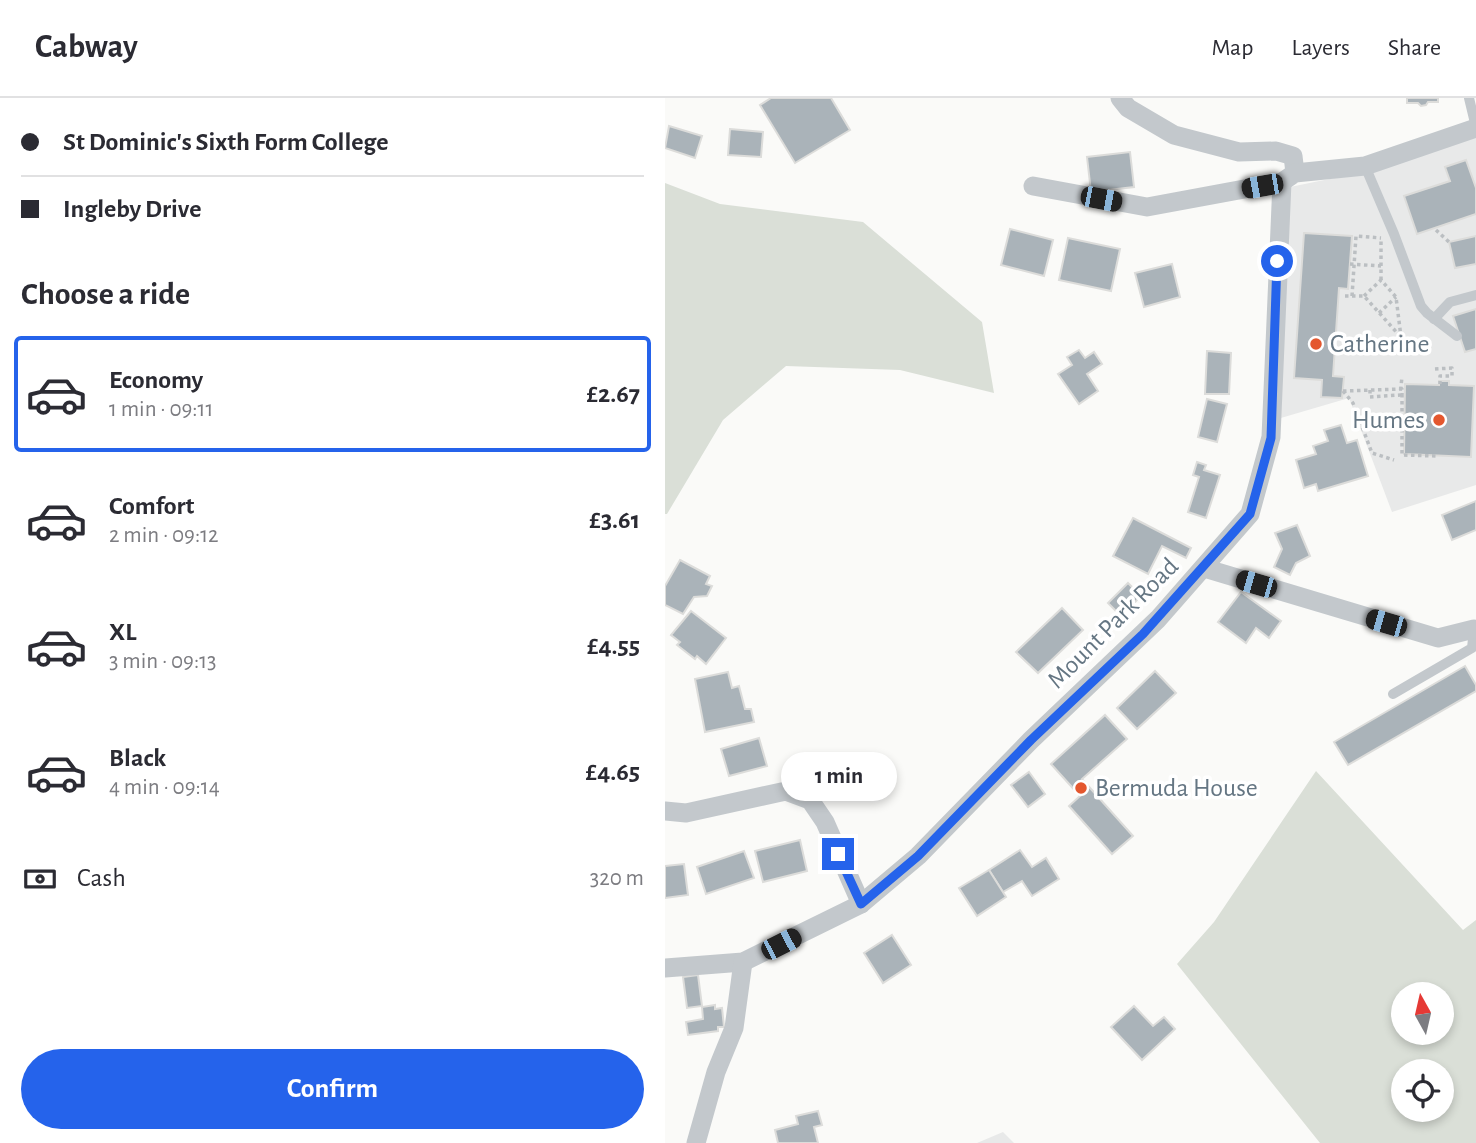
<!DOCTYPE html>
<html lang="en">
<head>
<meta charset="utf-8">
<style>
	:root { --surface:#fff; --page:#f2f2f3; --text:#2b2b33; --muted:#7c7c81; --line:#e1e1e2; --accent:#2563eb }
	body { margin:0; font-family:"Alegreya Sans",sans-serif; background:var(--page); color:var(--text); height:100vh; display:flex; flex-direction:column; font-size:26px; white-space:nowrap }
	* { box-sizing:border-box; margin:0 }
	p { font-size:23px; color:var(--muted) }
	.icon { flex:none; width:38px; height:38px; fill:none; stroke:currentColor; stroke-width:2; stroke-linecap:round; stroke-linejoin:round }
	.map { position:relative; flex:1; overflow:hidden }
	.side { display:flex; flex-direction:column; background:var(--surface); width:665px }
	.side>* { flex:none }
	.guide { display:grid; align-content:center; height:154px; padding:0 21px; background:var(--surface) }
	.needle { width:46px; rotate:352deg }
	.buttons { position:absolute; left:726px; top:884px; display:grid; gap:14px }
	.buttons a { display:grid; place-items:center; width:63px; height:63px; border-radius:50%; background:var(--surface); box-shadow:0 4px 10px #0003; font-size:35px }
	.end { position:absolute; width:32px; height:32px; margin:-16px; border:9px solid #2563eb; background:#fff; box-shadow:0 0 0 4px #fff }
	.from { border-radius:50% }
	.bubble { position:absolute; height:49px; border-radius:24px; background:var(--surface); box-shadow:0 4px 10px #0003; font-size:23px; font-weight:600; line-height:49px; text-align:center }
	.car { position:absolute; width:21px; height:42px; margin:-21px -10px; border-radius:9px; box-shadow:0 0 5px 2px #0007; background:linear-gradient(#222 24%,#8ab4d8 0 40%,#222 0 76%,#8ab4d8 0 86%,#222 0) }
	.guide b { display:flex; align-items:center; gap:24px; height:66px; font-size:26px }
	.guide b+b { border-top:2px solid var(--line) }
	.guide i { width:18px; height:18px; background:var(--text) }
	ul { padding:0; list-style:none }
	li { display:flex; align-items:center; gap:21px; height:116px; margin:0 14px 10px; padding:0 7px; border:4px solid transparent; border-radius:7px }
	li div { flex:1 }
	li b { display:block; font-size:26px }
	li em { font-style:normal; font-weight:600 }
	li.current { border-color:var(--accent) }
	li>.icon { width:63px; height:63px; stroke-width:1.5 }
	h2 { padding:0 21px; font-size:32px; line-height:84px }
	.pay { display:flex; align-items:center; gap:18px; height:77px; padding:0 21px; font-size:26px }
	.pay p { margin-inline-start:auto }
	.button { display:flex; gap:14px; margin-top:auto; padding:14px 21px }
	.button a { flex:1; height:80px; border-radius:42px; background:var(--accent); color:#fff; font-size:28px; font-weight:600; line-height:80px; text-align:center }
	header { display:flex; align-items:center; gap:42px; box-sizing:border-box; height:98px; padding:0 35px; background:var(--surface); border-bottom:2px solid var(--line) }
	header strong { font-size:33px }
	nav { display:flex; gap:38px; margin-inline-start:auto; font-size:24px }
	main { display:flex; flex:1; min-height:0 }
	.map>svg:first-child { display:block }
	.built { fill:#e8e9e9 }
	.green { fill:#dadfd7; fill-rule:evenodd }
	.building { fill:#aab3b9; stroke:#dcdcda; stroke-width:2 }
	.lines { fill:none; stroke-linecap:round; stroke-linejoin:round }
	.path { stroke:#bbbfc2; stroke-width:3.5; stroke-dasharray:3.5 3.5; stroke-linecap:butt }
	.service { stroke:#c3c8cc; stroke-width:10 }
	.minor { stroke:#c3c8cc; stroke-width:19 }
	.path-bridge { stroke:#bbbfc2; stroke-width:3.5; stroke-dasharray:3.5 3.5; stroke-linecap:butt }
	.route { stroke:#2563eb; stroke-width:9 }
	.poi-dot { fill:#e4572e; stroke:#fff; stroke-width:2.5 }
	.labels { text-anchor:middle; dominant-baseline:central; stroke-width:7; stroke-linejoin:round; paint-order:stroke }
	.poi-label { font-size:26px; fill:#657683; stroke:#fff; text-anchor:start }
	.street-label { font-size:26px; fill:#657683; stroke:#fff }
</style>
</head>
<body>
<header>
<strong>Cabway</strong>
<nav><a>Map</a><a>Layers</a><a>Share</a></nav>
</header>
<main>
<section class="side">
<div class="guide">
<b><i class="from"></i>St Dominic's Sixth Form College</b>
<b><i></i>Ingleby Drive</b>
</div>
<h2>Choose a ride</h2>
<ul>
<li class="current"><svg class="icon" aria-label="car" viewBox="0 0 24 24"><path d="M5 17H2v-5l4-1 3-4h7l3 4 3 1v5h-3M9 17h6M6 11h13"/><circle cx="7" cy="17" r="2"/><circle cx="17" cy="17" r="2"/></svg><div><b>Economy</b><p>1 min · 09:11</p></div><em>£2.67</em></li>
<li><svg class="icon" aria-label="car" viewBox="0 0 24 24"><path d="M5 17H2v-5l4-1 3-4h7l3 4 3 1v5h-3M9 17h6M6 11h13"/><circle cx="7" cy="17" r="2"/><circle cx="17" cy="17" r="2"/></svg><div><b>Comfort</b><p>2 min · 09:12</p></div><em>£3.61</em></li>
<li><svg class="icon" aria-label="car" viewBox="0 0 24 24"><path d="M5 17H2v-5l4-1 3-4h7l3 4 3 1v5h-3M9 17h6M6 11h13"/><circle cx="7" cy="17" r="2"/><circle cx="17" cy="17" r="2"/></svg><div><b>XL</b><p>3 min · 09:13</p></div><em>£4.55</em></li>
<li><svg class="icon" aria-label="car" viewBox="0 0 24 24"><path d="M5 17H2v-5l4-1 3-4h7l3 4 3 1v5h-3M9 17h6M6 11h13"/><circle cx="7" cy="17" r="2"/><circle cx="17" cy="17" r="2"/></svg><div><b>Black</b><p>4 min · 09:14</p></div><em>£4.65</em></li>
</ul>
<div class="pay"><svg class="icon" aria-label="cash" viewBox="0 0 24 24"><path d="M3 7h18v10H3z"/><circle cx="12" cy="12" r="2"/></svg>Cash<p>320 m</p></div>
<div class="button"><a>Confirm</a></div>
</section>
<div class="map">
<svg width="811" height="1045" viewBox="0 0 811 1045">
	<rect width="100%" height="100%" fill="#fafaf8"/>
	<g class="built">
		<polygon points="811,38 811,387 727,414 684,300 609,322 625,89 713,71"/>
		<polygon points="338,1034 349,1045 312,1045"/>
	</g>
	<g class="green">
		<polygon points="0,85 55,106 198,124 317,224 329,295 235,272 121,268 58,322 2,416 0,416"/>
		<path d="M651 673 798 832 811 822V1045H655L512 866 549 824ZM738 896H777V934H738ZM738 973H777V1012H738Z"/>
	</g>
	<g class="building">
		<polygon points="106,0 166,0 185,32 130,65 95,7"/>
		<polygon points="742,0 773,0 773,4 763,4 761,7 756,8 753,5 742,5"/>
		<polygon points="4,28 37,38 30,60 0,50"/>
		<polygon points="65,31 98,34 96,59 63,57"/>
		<polygon points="465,54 469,89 426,94 422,59"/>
		<polygon points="801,62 811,90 811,116 752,136 739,98 785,83 780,69"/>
		<polygon points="345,131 388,142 379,178 336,167"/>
		<polygon points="639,135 687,138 683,191 674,190 668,278 679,279 677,300 656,299 657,282 629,280"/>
		<polygon points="811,138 811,166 790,170 784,144"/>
		<polygon points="403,140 455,151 446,193 394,182"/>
		<polygon points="507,166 515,199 479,209 470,175"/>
		<polygon points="811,211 811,251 800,254 788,218"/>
		<polygon points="414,252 420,260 429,254 437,266 422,276 433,293 414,306 393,276 407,267 402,259"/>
		<polygon points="542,253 566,255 564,296 540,296"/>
		<polygon points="774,283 784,283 784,287 809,288 806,359 739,356 740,286 774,287"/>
		<polygon points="542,301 562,306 552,344 533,339"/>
		<polygon points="676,327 682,345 692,342 703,378 653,393 651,386 639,390 631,362 651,356 648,348 663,343 659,332"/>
		<polygon points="532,364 541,367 539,372 555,377 541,420 523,414 534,379 528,377"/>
		<polygon points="811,403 811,432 787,442 777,417"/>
		<polygon points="468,420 526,450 521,460 497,448 483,476 448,458"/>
		<polygon points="632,427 645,458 631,465 625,477 609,469 617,451 610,435"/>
		<polygon points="15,462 45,478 41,486 47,488 42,498 29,499 18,516 0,507 0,488"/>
		<polygon points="463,485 476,498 456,518 443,505"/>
		<polygon points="576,494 616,523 604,540 591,530 581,545 553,524"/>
		<polygon points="397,510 418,532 373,575 351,554"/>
		<polygon points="26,513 61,540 41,566 32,558 30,561 12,547 15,544 6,537"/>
		<polygon points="800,568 811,587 811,593 683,667 669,644"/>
		<polygon points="490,573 511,595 472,631 452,610"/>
		<polygon points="63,574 67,590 74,588 80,611 86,611 89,624 40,634 30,581"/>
		<polygon points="440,617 462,641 417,681 468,738 447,756 404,708 415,698 386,666"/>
		<polygon points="94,640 102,668 64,678 56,651"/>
		<polygon points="364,674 380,696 363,709 346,687"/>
		<polygon points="135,742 142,773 98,784 90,753"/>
		<polygon points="355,752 367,769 381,760 394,781 367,798 357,783 338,794 324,772"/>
		<polygon points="79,753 89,780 41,796 32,769"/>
		<polygon points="19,766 23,797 0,800 0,768"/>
		<polygon points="324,772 341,799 312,818 294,790"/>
		<polygon points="227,837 246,867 218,885 199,855"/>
		<polygon points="33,877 37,908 22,910 18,879"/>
		<polygon points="50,907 50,911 57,910 59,929 53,929 53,933 23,937 21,924 38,921 37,909"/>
		<polygon points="469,908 488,928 499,919 510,931 477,962 446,929"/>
		<polygon points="153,1013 157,1027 149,1029 153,1045 113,1045 110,1032 133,1026 131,1018"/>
	</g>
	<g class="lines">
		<g class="path">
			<polyline points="771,132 784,144"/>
			<polyline points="685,166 716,168"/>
			<polyline points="716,182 716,142"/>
			<polyline points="680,198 699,198 735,238"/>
			<polyline points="687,198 691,138 716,140"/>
			<polyline points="699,198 716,182 731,199 736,239"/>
			<polyline points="714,215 731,199"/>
			<polyline points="770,271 787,270 787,278 775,278 775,286"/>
			<polyline points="705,292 705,299 735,297 737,279"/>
			<polyline points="678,293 688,305 707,355 729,362"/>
			<polyline points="737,296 737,357 772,358"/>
		</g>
		<g class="service">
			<polyline points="804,0 811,29"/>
			<polyline points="700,68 729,136 756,208 762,215 792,238"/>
			<polyline points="769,221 785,204 811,197"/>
			<polyline points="728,596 807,550 809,531"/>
		</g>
		<g class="minor">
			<polyline points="455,0 463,10 509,37 574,54 611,53 628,58 630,75"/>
			<polyline points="368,88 482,109 617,84 630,75 700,68 811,30"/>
			<polyline points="539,470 773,540 809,531"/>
			<polyline points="0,713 21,715 121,693 145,702 160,724 196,806"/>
			<polyline points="0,870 78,864 196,806 253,758 366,642 493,521 585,416 606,339 617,84"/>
			<polyline points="31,1045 51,974 69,930 78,864"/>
		</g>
		<polyline class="path-bridge" points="678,293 737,291 737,296"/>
	</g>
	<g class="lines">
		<polyline class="route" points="173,756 196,806 253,758 366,642 478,536 585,416 606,340 612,163"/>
	</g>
	<g class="poi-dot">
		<circle cx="651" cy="246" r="7"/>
		<circle cx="774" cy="322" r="7"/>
		<circle cx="416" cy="690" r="7"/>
	</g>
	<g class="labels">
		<g class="poi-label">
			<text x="665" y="246">Catherine</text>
			<text x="760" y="322" text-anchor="end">Humes</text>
			<text x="430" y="690">Bermuda House</text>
		</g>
		<g class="street-label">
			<text transform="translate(448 525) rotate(-45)">Mount Park Road</text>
		</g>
	</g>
</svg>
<div class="buttons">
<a><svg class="needle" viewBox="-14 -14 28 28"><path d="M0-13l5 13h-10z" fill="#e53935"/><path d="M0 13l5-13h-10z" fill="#7c7c81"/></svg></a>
<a><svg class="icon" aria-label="locate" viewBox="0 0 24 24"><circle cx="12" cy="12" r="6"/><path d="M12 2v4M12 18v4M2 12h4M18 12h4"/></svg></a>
</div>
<i class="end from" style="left:612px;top:163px"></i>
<i class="end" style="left:173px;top:756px"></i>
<div class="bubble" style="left:116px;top:654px;width:116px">1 min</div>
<i class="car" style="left:597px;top:88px;rotate:260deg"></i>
<i class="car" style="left:436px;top:101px;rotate:101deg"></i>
<i class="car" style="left:591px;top:486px;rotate:286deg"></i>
<i class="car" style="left:721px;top:525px;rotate:286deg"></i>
<i class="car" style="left:116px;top:846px;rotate:63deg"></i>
</div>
</main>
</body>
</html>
